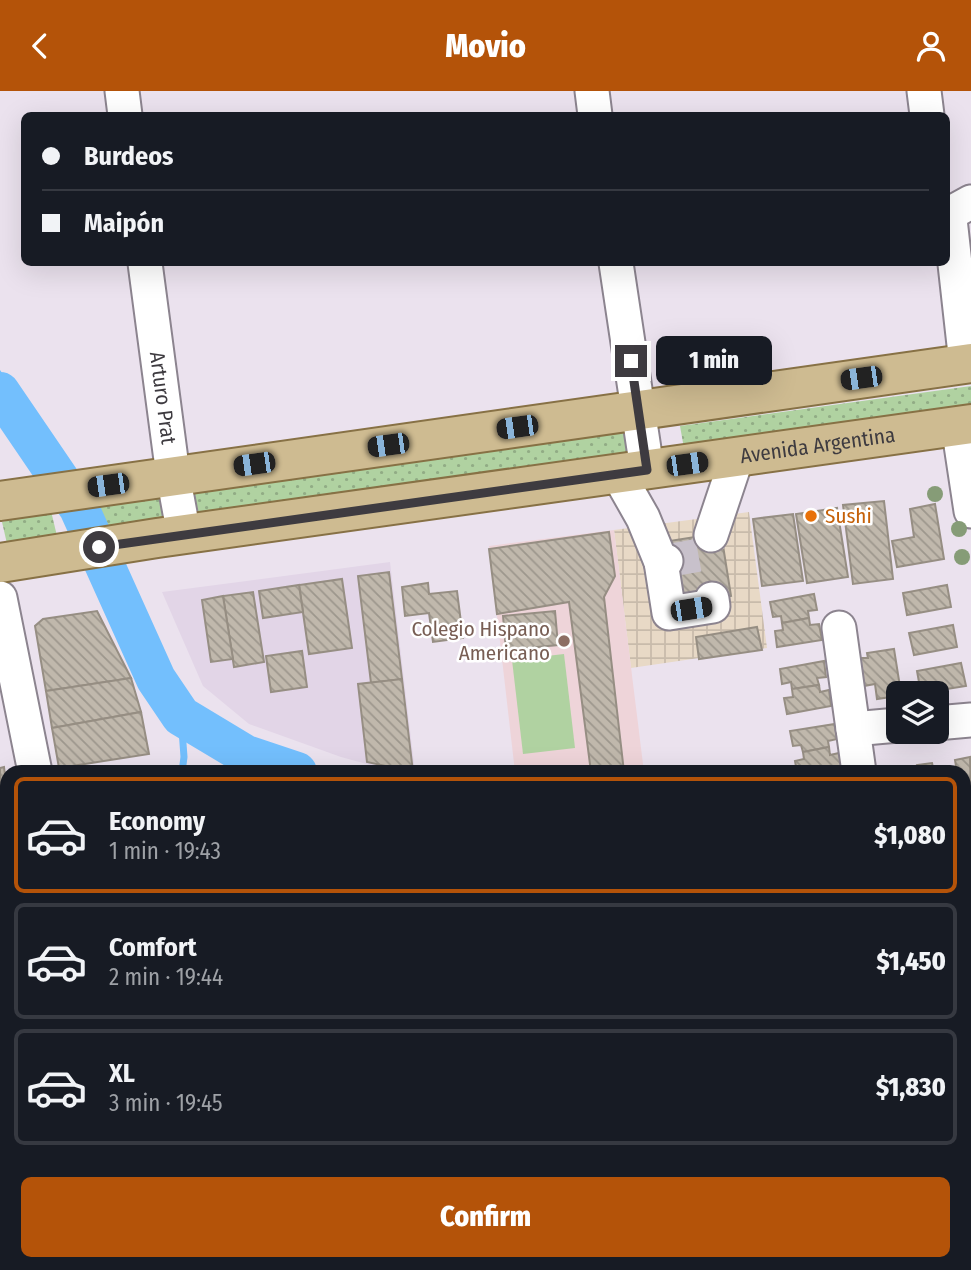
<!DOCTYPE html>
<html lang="en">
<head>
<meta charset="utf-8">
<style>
	:root { --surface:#171b24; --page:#20242c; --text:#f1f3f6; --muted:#9ea1a6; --line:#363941; --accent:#b45309 }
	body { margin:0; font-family:"Fira Sans Condensed",sans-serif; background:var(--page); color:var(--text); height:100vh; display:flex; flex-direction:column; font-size:26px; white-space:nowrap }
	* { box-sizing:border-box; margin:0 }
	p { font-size:23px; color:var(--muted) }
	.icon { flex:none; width:38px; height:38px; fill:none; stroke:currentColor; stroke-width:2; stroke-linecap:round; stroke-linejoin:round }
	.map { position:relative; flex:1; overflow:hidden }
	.sheet { position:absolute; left:0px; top:674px; width:971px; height:506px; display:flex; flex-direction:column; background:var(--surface); border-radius:21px 21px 0 0; box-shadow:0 7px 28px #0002 }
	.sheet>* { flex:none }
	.guide { position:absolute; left:21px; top:21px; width:929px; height:154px; border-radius:10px; box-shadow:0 7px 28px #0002; display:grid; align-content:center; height:154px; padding:0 21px; background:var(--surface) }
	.controls { position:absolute; left:886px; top:590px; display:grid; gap:14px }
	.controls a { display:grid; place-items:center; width:63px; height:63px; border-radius:10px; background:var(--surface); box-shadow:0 7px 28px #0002; font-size:35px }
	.end { position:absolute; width:32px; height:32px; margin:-16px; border:9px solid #3e3b40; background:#fff; box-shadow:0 0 0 4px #fff }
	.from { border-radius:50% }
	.bubble { position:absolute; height:49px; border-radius:10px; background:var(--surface); box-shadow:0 7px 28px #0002; font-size:23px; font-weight:800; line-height:49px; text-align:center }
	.car { position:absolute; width:21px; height:42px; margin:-21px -10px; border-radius:9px; box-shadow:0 0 5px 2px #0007; background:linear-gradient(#222 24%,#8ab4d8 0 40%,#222 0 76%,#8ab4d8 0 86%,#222 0) }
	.guide b { display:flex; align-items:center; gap:24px; height:66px; font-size:26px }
	.guide b+b { border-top:2px solid var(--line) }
	.guide i { width:18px; height:18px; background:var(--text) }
	ul { padding:12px 0 0; list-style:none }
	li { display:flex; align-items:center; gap:21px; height:116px; margin:0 14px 10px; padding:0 7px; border:4px solid var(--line); border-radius:10px }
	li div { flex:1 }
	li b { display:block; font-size:26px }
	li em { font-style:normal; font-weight:800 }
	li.on { border-color:var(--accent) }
	li>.icon { width:63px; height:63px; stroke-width:1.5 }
	.button { display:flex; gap:14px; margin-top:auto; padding:14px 21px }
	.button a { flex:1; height:80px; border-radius:10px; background:var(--accent); color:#fff; font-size:28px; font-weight:800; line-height:80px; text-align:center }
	header { display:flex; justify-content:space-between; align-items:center; height:91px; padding:0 21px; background:var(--accent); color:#fff; font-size:32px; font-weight:800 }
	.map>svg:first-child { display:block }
	.built { fill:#e2d5e7 }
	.industrial { fill:url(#industrial-grid) }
	.education { fill:#eed4d9 }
	.grass { fill:url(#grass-dots) }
	.pitch { fill:#b0d2a1 }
	.water { fill:#73bffd }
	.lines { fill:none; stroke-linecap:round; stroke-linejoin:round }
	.stream { stroke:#73bffd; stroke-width:7 }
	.river { stroke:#73bffd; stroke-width:40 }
	.building { fill:url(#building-back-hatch); stroke:#968e83; stroke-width:2 }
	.minor-tunnel { stroke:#c8c1cb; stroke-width:33; stroke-dasharray:33 17; stroke-linecap:butt }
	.minor-casing { stroke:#8c848f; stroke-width:37 }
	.major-casing { stroke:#877145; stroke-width:42 }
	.minor { stroke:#fff; stroke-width:33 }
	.major { stroke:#cebb91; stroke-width:38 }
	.tree { fill:#869c77 }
	.route { stroke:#3e3b40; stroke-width:9 }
	.food-dot { fill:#e8710a; stroke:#fff; stroke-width:2.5 }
	.education-dot { fill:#8d6e63; stroke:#fff; stroke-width:2.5 }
	.labels { text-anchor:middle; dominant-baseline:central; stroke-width:5; stroke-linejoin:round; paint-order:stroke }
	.street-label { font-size:21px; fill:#3e3b40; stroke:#fff }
	.food-label { font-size:21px; fill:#c56008; stroke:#fff; text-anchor:start }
	.education-label { font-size:21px; fill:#785e54; stroke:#fff; text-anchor:end }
</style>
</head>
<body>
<header><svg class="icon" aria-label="back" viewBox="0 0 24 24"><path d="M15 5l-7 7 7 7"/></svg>Movio<svg class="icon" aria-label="person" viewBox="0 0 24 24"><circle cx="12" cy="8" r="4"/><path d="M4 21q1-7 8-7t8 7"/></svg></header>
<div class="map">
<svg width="971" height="1179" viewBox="0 0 971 1179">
	<defs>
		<pattern id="industrial-grid" width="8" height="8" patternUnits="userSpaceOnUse" patternTransform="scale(1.75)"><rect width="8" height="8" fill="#e8d9c6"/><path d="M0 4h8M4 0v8" fill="none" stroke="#c8bbab"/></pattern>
		<pattern id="grass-dots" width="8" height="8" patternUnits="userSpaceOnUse" patternTransform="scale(1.75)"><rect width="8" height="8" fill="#b0d2a1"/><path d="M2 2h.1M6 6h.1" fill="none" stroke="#91ac85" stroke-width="1.8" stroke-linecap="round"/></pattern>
		<pattern id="building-back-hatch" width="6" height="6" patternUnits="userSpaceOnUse" patternTransform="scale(1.75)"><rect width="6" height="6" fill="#c0b8ac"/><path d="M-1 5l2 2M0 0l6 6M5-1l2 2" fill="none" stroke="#9d978d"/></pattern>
	</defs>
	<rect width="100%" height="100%" fill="#ebe2ee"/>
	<polygon class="built" points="390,471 415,681 396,681 341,666 249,633 203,595 162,501"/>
	<polygon class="industrial" points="749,421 767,557 631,577 614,439"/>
	<polygon class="education" points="614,439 644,681 515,681 489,455"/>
	<g class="grass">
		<polygon points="971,295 971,337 687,374 680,335"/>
		<polygon points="634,324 641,371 198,435 190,391"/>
		<polygon points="165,397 171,432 104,443 98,408"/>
		<polygon points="51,420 57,445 8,457 2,431"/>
	</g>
	<polygon class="pitch" points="564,563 575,657 523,663 512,569"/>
	<polygon class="water" points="0,279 40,338 57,383 0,322"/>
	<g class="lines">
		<g class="stream">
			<polyline points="181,625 184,666 182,681"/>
			<polyline points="476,1172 481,1179"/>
		</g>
		<g class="river">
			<polyline points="0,301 79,417 156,588 181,625 246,664 297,681"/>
			<polyline points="964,933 971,936"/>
		</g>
	</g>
	<g class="building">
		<polygon points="884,410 893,488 853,493 843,414"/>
		<polygon points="935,413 944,468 897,476 892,450 914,446 910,418"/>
		<polygon points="837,417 848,486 807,492 796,423"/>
		<polygon points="793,423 803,490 762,495 753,428"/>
		<polygon points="609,441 615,485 604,506 624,681 591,681 569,511 497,523 489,458"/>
		<polygon points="721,442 731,505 673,514 663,451"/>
		<polygon points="389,481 402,588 371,592 358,485"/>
		<polygon points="342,488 352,557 309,563 299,494"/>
		<polygon points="428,492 429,503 457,500 463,547 433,551 429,522 405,525 402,496"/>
		<polygon points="299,494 303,521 263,527 259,500"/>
		<polygon points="947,494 951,516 907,524 903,502"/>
		<polygon points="253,501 264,571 234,576 223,505"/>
		<polygon points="814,503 817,519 808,520 809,527 782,532 781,525 773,526 770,511"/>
		<polygon points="223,505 233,568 211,571 202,509"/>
		<polygon points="97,520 131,587 46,600 35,535 43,528"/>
		<polygon points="555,520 558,554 506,559 503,525"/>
		<polygon points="809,527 810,534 819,533 822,549 777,556 775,540 783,539 782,532"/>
		<polygon points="953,534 957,556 914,564 909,542"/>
		<polygon points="757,536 762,559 699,568 696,546"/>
		<polygon points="894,558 901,602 898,602 898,605 877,608 875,593 864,595 860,567 868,567 867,562"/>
		<polygon points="302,560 307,596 271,601 266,565"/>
		<polygon points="824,570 826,586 817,587 819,594 792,598 791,591 782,593 780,578"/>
		<polygon points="961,572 966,595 921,602 917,580"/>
		<polygon points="131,587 141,621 52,637 46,600"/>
		<polygon points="402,588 413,681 367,671 358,593"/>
		<polygon points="819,594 820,601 829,599 831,615 787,623 784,607 793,606 792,598"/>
		<polygon points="141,621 149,663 59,677 52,637"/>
		<polygon points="835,633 837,648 828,650 829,656 803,661 801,654 793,655 790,640"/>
		<polygon points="829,656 830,664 839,662 842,678 823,681 797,681 795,670 804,668 803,661"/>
		<polygon points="970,666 971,712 964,713 964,681 957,681 955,669"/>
		<polygon points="932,672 934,681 918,681 917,674"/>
		<polygon points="4,676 7,700 0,701 0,677"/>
		<polygon points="7,734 7,758 0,760 0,735"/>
		<polygon points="971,741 971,774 966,742"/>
		<polygon points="7,758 7,783 0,784 0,760"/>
		<polygon points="964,1003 971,1006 971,1019 964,1035"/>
		<polygon points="964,1119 971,1122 971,1142 964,1139"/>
		<polygon points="964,1139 971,1142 971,1162 964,1159"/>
		<polygon points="73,1172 100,1172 100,1176 74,1179"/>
		<polygon points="164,1172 200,1172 201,1179 165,1179"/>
		<polygon points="227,1172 245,1172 247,1179 212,1179 211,1176"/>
		<polygon points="372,1172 423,1172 424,1179 373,1179"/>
		<polygon points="655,1172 686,1172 684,1179 657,1179 653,1178"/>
		<polygon points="767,1172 776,1172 792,1179 764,1179"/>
		<polygon points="776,1172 798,1172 795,1179"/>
		<polygon points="937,1172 954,1172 967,1177 934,1179"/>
	</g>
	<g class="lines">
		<polyline class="minor-tunnel" points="666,470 705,463 711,444"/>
		<defs>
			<g id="minor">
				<polyline points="122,0 125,24"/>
				<polyline points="592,0 595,24"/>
				<polyline points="924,0 927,24"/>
				<path id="s1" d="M145 172 173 384 184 444"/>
				<polyline points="616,172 647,378"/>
				<polyline points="966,272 950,128 951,122 971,111"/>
				<polyline points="958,334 971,420"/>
				<polyline points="618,383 643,427 661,471 666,470"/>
				<polyline points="711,444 737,366"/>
				<polyline points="661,471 669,522 713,515 712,508"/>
				<polyline points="0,507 35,681"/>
				<polyline points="839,537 859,681"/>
				<polyline points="936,632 971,629"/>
				<polyline points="853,638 898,634"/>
				<polyline points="964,808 971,807"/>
				<polyline points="964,880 971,884"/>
				<polyline points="964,1067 971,1070"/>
				<polyline points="130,1172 131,1179"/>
				<polyline points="626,1179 629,1172"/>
				<polyline points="816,1179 819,1172"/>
			</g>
			<g id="major">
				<polyline points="0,410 971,272"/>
				<path id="s2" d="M0 472 157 447 971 333"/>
			</g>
		</defs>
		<use href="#minor" class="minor-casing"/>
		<use href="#major" class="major-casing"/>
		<use href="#minor" class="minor"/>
		<use href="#major" class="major"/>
	</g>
	<g class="tree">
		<circle cx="935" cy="403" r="8"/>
		<circle cx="959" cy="438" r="8"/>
		<circle cx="962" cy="466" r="8"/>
	</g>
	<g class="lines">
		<polyline class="route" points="99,456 647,379 631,270"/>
	</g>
	<circle class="food-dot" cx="811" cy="425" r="7"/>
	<circle class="education-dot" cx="564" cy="550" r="7"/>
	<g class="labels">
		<g class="street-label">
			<text stroke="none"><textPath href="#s1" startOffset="136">Arturo Prat</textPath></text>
			<text stroke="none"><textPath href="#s2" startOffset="826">Avenida Argentina</textPath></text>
		</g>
		<g class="food-label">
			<text x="825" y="425">Sushi</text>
		</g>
		<g class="education-label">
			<text x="550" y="538">Colegio Hispano<tspan x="550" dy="24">Americano</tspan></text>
		</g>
	</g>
</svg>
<div class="controls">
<a><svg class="icon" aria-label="layers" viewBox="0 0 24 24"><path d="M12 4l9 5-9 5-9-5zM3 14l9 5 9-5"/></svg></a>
</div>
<i class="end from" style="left:99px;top:456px"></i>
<i class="end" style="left:631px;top:270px"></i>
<div class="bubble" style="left:656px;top:245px;width:116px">1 min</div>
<i class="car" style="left:861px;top:287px;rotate:262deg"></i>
<i class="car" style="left:517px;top:336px;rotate:262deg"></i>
<i class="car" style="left:388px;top:354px;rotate:262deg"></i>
<i class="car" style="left:254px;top:373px;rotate:262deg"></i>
<i class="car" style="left:687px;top:373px;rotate:82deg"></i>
<i class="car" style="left:108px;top:394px;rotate:262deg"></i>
<i class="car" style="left:691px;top:518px;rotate:81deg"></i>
<div class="guide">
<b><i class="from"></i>Burdeos</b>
<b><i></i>Maipón</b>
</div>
<section class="sheet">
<ul>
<li class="on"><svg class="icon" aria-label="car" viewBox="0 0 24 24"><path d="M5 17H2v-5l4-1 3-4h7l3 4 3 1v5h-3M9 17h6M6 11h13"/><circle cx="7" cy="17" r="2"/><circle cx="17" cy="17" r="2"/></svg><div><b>Economy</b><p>1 min · 19:43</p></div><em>$1,080</em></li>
<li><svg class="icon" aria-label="car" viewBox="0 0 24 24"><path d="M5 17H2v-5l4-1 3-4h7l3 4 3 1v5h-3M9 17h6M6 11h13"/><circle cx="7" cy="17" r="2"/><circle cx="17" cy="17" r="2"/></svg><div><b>Comfort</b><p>2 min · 19:44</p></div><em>$1,450</em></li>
<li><svg class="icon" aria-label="car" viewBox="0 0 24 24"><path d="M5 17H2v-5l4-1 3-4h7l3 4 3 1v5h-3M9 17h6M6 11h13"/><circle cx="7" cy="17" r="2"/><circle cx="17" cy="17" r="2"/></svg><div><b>XL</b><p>3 min · 19:45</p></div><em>$1,830</em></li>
</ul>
<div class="button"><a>Confirm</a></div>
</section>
</div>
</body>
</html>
